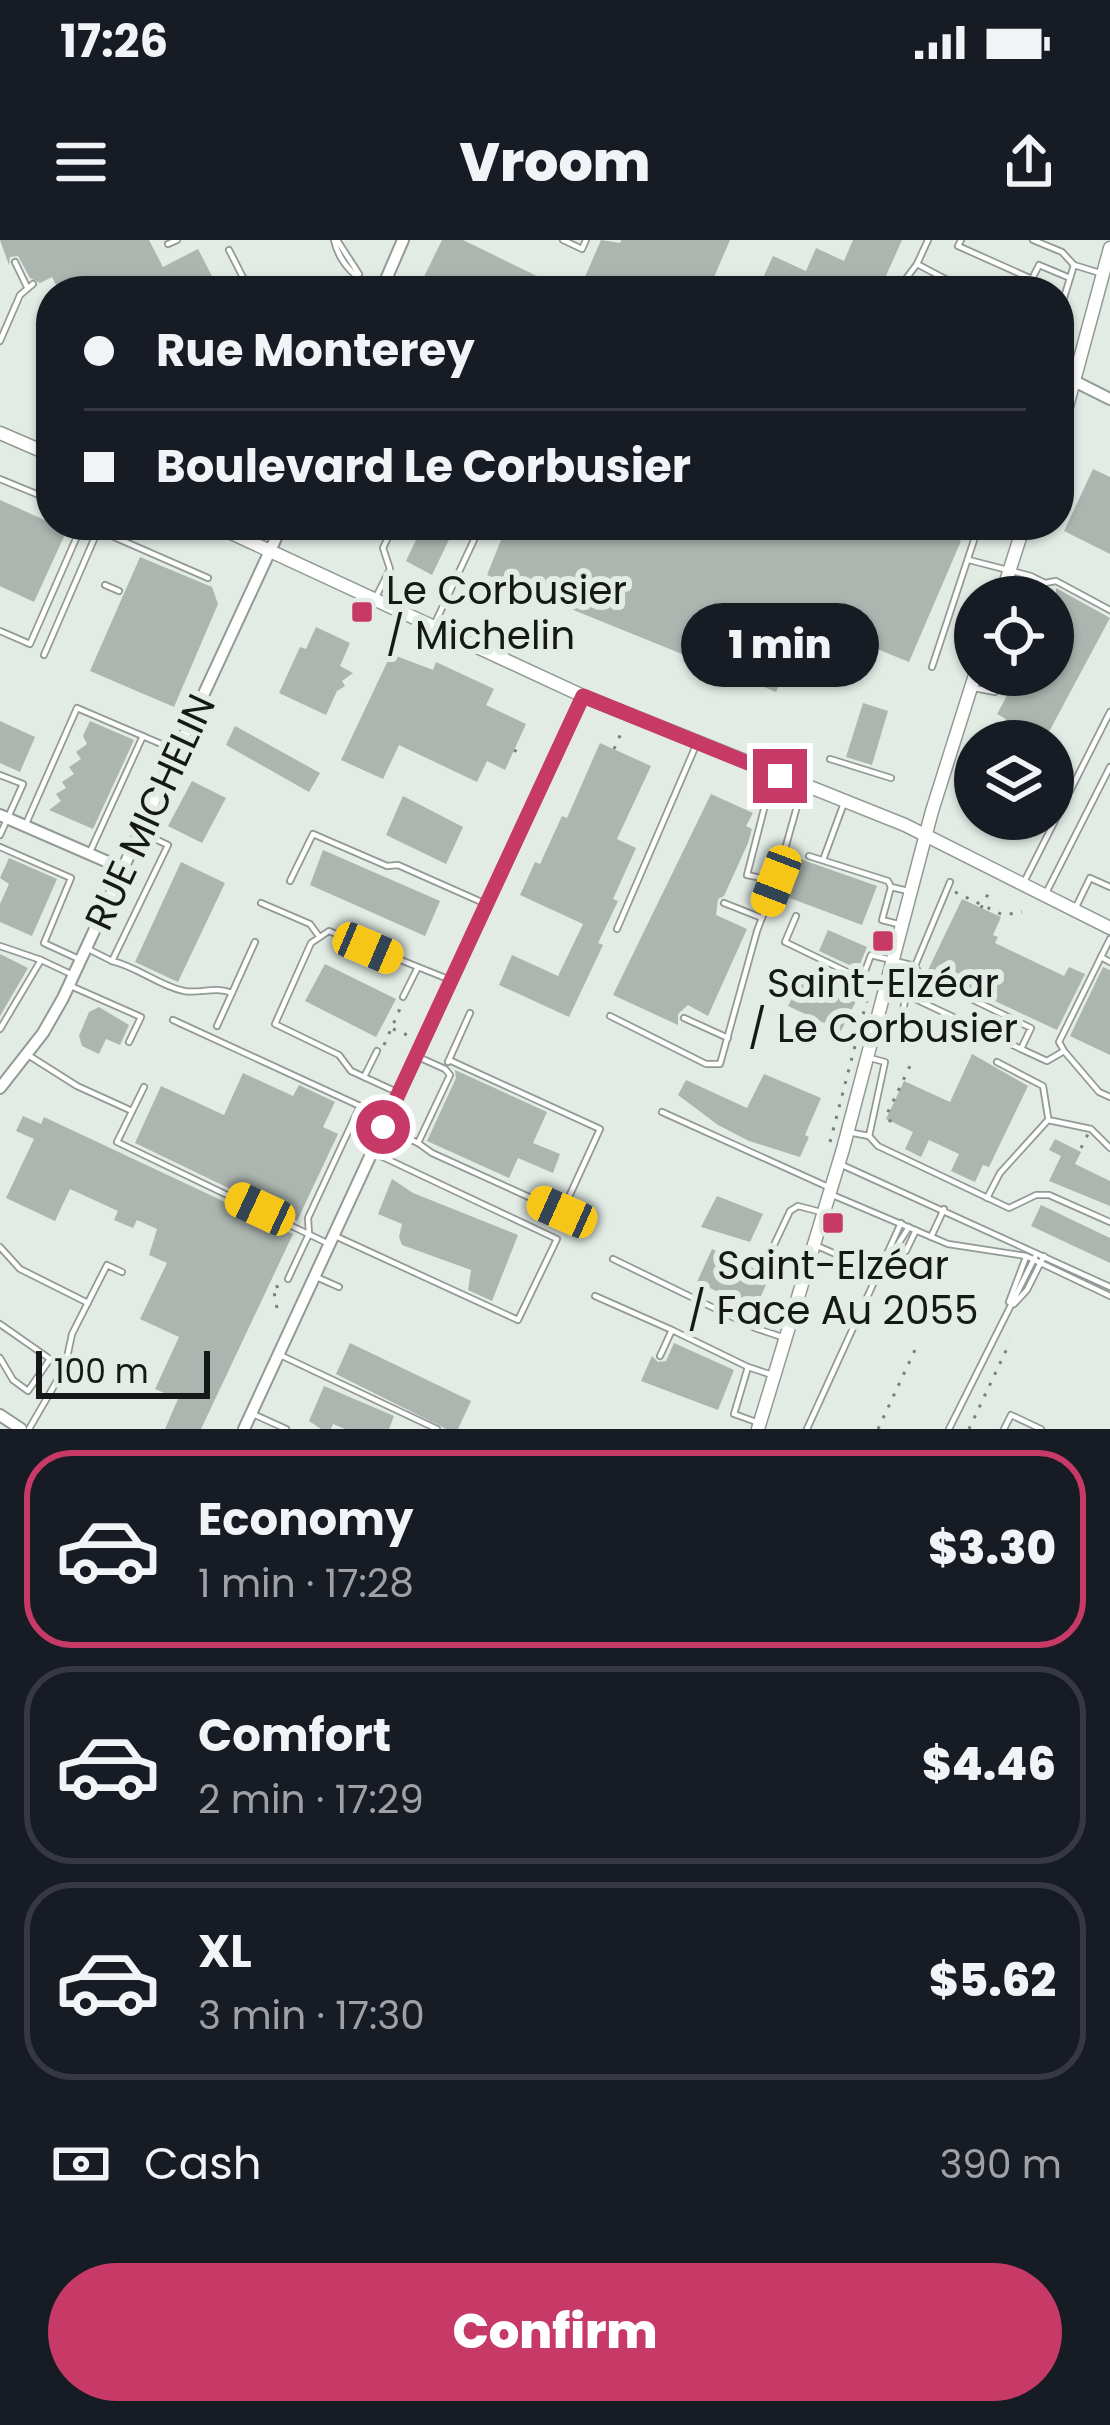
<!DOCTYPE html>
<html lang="en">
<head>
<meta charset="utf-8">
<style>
	:root { --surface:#171b24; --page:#20242c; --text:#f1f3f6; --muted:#9ea1a6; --line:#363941; --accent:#c73a68 }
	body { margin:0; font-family:Poppins,sans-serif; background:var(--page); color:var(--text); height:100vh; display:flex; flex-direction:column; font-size:45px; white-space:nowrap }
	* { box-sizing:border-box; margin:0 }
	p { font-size:39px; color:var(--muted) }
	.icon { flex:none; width:66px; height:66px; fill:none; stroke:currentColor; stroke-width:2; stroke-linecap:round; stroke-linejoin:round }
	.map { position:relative; height:1189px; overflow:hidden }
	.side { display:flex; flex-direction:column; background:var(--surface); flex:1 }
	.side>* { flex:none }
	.banner { position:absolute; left:36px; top:36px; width:1038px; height:264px; border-radius:48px; box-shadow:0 3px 9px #0004; display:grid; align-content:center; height:264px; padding:0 48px; background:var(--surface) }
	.buttons { position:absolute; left:954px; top:336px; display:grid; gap:24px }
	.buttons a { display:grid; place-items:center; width:120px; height:120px; border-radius:50%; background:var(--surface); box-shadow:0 3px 9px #0004; font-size:60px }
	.scale { position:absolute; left:36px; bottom:30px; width:174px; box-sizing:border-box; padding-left:12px; border:6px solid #151816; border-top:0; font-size:33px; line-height:42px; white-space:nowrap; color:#151816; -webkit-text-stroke:9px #e2ece5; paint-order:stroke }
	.end { position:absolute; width:54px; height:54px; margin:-27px; border:15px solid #c73a68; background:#fff; box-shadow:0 0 0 6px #fff }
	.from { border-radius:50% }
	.bubble { position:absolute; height:84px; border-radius:42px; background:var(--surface); box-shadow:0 3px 9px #0004; font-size:39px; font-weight:800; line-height:84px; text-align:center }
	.car { position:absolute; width:36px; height:72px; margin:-36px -18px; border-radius:15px; box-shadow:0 0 9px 3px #0007; background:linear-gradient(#f5c518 24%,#345 0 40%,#f5c518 0 76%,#345 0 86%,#f5c518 0) }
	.banner b { display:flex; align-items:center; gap:42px; height:114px; font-size:45px }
	.banner b+b { border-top:3px solid var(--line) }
	.banner i { width:30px; height:30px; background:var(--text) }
	ul { padding:21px 0 0; list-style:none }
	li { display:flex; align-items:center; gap:36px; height:198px; margin:0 24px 18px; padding:0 24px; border:6px solid var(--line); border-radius:48px }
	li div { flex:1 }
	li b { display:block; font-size:45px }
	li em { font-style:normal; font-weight:800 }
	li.current { border-color:var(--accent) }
	li>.icon { width:108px; height:108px; stroke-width:1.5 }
	.pay { display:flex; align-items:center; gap:30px; height:132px; padding:0 48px; font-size:45px }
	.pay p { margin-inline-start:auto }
	.button { display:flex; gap:24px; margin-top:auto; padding:24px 48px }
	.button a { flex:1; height:138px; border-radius:72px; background:var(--accent); color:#fff; font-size:48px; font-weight:800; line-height:138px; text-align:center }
	.status { display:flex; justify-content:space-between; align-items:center; height:84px; padding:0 60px; background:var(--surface); direction:ltr }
	.status svg { height:33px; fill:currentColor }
	header { display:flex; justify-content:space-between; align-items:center; height:156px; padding:0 48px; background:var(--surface); font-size:54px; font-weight:800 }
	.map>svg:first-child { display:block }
	.building { fill:#acb5af }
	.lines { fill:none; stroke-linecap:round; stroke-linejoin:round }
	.service-casing { stroke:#929a94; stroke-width:8 }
	.minor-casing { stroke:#929a94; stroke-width:14 }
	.tertiary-casing { stroke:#929a94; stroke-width:15 }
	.path { stroke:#797f7b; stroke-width:3; stroke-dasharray:3 9; stroke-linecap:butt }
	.service { stroke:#fff; stroke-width:4.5 }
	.minor { stroke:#fff; stroke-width:10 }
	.tertiary { stroke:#fff; stroke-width:12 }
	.route { stroke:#c73a68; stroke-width:15 }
	.poi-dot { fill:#c73a68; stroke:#e2ece5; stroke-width:4.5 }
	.labels { text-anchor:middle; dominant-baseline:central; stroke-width:12; stroke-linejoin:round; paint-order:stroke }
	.poi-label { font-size:39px; fill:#151816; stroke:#e2ece5 }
	.street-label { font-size:39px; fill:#151816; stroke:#e2ece5 }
</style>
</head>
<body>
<div class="status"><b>17:26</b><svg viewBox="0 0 49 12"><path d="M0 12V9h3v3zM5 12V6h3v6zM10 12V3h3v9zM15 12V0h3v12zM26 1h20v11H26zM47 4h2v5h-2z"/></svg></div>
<header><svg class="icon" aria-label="menu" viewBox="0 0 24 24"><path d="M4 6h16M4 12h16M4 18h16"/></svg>Vroom<svg class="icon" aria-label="share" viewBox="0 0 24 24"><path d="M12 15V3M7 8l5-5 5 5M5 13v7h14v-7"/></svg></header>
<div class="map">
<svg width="1110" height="1189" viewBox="0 0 1110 1189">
	<rect width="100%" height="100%" fill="#e2ece5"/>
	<g class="building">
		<polygon points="0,0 149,0 163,27 198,9 214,40 192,51 59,51 52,37 40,43 30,38 18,16 10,17 9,25"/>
		<polygon points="442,0 463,0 541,38 535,51 417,51"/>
		<polygon points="601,0 620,3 621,0 730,0 708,51 697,51 667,38 662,51 616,51 585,37"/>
		<polygon points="853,0 902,0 885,38 895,43 899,50 913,51 757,51 773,16 806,31 816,8 844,21"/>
		<polygon points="1093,229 1110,237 1110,314 1064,291"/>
		<polygon points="0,260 67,290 34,362 0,346"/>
		<polygon points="423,285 456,285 432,335 406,321"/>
		<polygon points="507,285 922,285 961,301 909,422 806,380 776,452 487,335"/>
		<polygon points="140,317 212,347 218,364 174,467 90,431"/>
		<polygon points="1056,348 1110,378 1044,501 994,501 1006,479 997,474 1018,435 1053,435"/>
		<polygon points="316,387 350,403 340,426 353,433 342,441 345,446 337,451 326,475 279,453 300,407 306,409"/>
		<polygon points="391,414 433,430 436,422 494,449 486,465 526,484 505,530 487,521 477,542 399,505 383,539 341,520"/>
		<polygon points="863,463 888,471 872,525 846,517"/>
		<polygon points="0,481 35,497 20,532 0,523"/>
		<polygon points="90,481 134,500 93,589 49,570 61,561 56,554 66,548 62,542 74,534 69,527 81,519 76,512 87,504 83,496"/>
		<polygon points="235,486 320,533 309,552 226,505"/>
		<polygon points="600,503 651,526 617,599 636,608 613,659 618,661 598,703 603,705 569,777 499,745 512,715 558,736 583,684 520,655 535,622 540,624 562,576 567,578"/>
		<polygon points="192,541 226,558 202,603 168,586"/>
		<polygon points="711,554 753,573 746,586 752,589 748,603 724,656 718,659 716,675 747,689 708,776 688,765 678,774 678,785 613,755"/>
		<polygon points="403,556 463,587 446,624 386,595"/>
		<polygon points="323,610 440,661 425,696 310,645"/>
		<polygon points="9,618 57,639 32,696 0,682 0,664 9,644 0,638"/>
		<polygon points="800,619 877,646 862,685 787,657"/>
		<polygon points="181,622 225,643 178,742 135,722"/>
		<polygon points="962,659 1001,677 993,695 998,697 995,703 1064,736 1069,727 1085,734 1057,790 928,730"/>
		<polygon points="828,690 867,707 858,729 819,711"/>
		<polygon points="0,714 28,728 0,776"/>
		<polygon points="325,724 396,759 376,797 305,761"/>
		<polygon points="1103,727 1110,730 1110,815 1070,796"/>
		<polygon points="817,735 859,755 841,791 788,766 803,736 814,742"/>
		<polygon points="99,767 129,785 120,805 106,799 99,814 82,806 79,796 89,772"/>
		<polygon points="972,814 1028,846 989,927 983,925 975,942 951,931 959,914 929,900 921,917 905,909 913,892 886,879 904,841 950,862"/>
		<polygon points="455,830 547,872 533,903 560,914 553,933 518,918 509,938 427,901 456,838"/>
		<polygon points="243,833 293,856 299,845 335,862 323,887 338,894 297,981 135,903 161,846 224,875"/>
		<polygon points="764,834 821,858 805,895 809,897 800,917 749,901 718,885 678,855 686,840 747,868"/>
		<polygon points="23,876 41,884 44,877 293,994 201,1189 165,1189 178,1159 155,1149 179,1097 140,1079 167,1023 149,1015 157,989 137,980 133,988 114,980 118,971 70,949 55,981 6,958 34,899 16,891"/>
		<polygon points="1055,899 1081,912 1075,924 1110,941 1110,966 1049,941 1061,916 1049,910"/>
		<polygon points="392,939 413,953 518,995 492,1061 468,1050 471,1030 402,1005 399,997 402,984 378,974"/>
		<polygon points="717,956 763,974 750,1002 701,987"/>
		<polygon points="1041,965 1110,998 1110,1023 1031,986"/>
		<polygon points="712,1009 770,1036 755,1069 697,1042"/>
		<polygon points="350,1103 471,1161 458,1189 446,1189 336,1134"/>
		<polygon points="674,1103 734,1130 718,1170 641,1141 652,1116 658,1122 666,1121"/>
		<polygon points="324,1146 394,1176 389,1189 345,1189 333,1184 331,1189 321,1189 309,1181"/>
	</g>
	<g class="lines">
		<defs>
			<g id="service">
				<path d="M334 0C339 23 358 42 380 50"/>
				<polyline points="337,0 359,34"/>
				<polyline points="563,0 582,9 586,0"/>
				<polyline points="928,0 917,24 951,42 957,51"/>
				<polyline points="961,0 958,6 1032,39"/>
				<polyline points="1033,0 1062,12 1074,25"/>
				<polyline points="168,4 177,0"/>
				<polyline points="229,10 250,51"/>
				<polyline points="15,22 27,47"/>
				<polyline points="902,44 917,24"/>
				<polyline points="1026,51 1039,25 1070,38"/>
				<polyline points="1059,74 1074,25 1100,33"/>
				<polyline points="0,101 20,55 33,44"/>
				<polyline points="0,239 51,260"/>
				<polyline points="87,285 98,290 101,285"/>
				<polyline points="969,320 1031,336 1045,343 1037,357"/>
				<polyline points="1045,343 1056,341 1110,370"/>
				<polyline points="105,345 119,351"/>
				<polyline points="375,359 390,329 383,308 394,285"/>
				<polyline points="435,383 481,285"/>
				<polyline points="0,391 30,404 82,285"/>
				<polyline points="44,415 98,290 208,338"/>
				<polyline points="932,427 979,285"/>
				<polyline points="974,448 995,452 1005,435"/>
				<polyline points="830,519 891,538"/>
				<polyline points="0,535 23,544 0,595"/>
				<polyline points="780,535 765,565 747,635 776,641 803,545"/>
				<polyline points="25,586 77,468 173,509"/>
				<polyline points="0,607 71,638 44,703 81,720"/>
				<polyline points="89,614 143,496"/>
				<polyline points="809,616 888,641 891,647"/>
				<polyline points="823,620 844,563"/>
				<polyline points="290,641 313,594 387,626 398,625 486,664"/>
				<polyline points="1023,644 1110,472"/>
				<polyline points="1045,655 1110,527"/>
				<polyline points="261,663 310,684 318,695"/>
				<polyline points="724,663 762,678"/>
				<polyline points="1076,667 1090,638 1110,647"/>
				<polyline points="796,676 785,702 862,739"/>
				<polyline points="902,685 882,680 891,647 908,651"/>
				<polyline points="617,689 697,503"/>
				<polyline points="1110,699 1101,717 1110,722"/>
				<polyline points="0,706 41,720"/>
				<polyline points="86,708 112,721 168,605 142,593"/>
				<path d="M112 721C138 727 159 746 184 751 200 754 215 746 232 753L255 702"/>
				<polyline points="73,747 141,777 129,802"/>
				<polyline points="403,757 418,727 448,739"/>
				<polyline points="610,776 706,824 720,824 757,691 776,641"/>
				<polyline points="684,778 728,798"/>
				<polyline points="173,780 360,866"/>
				<path d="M878 780 899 786C904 766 908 746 915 726L920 734 1031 788 1021 809 911 757C895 751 878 747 862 739L871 715 915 726 950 642"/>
				<polyline points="217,786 232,753"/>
				<polyline points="0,789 41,720 73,735"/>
				<polyline points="1021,809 1047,821 1064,811 1099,852 1110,857"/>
				<polyline points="1063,809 1059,802 1101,717"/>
				<polyline points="377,811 364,837 399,853"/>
				<polyline points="28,815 77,846 132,871"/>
				<polyline points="448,822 470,773"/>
				<polyline points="997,822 1043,846 1048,877"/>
				<polyline points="364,837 351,831 339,815 275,784 311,703 329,691 418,727"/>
				<polyline points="144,847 117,902 329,1004"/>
				<polyline points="662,872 826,946"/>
				<polyline points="385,888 418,903 450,835 445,829 416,816"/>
				<polyline points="848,892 869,896 885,822 870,818"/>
				<polyline points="869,896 878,906 1009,968 1036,955 1049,955 1110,982"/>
				<polyline points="418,903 432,913 562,972 600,889 449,820"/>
				<polyline points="842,925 1110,1047"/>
				<polyline points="830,954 948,1004 1026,1016 1110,1056"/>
				<polyline points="987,958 1000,933 1048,880 1091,889 1110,908"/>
				<polyline points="333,995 518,1080 557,999 372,912"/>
				<polyline points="931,997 944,969"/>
				<polyline points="815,1005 847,1019"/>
				<polyline points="0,1007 20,1029 88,1063"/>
				<polyline points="890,1017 909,987"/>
				<polyline points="613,1019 755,1088 782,1097"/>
				<polyline points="883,1022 906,1011 916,990"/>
				<polyline points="314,1036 339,1047"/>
				<polyline points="798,1038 765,1024 790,971 798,966 821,972"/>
				<polyline points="288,1039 309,994 308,978 360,866 385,876"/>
				<polyline points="595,1056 672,1090"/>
				<polyline points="1009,1062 1026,1017"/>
				<polyline points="1014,1064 1027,1050 1044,1016"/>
				<polyline points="0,1084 50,1119 28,1151 13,1140 0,1118"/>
				<polyline points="278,1114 437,1189"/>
				<polyline points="660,1116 672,1090 748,1127"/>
				<polyline points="253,1174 286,1189"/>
				<polyline points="759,1183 734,1174 748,1127 769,1134"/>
				<polyline points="29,1189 65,1127 72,1094 107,1025 122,1032"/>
				<polyline points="807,1189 901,983"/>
				<polyline points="949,1189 1035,1017"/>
				<polyline points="1004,1189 1011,1175 1041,1189"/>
			</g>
			<g id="minor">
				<polyline points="381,51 403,0"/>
				<polyline points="1076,142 1110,159"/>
				<polyline points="0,575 124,629"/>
				<polyline points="0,848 43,793 63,758 282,285"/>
				<polyline points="0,1175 21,1189"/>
				<polyline points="244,1189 583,456"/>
			</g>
			<g id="tertiary">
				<polyline points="0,193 51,215"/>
				<polyline points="1059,196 1110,8"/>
				<polyline points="214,285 583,456 905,585 1110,688"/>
				<polyline points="1001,357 1024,285"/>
				<polyline points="758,1189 843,909 932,571 975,435"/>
			</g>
		</defs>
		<use href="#service" class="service-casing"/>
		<use href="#minor" class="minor-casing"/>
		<use href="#tertiary" class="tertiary-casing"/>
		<g class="path">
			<polyline points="207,51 233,38"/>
			<polyline points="614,509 622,491"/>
			<polyline points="514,510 519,513"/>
			<polyline points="962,554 975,572"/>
			<polyline points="955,652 1003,675 1022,672"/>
			<polyline points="981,668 988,654"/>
			<polyline points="393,789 412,797"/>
			<polyline points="384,805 402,764"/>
			<polyline points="891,882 886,876 910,826"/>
			<polyline points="830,902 869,752"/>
			<polyline points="1081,908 1088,894"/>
			<polyline points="277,1068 273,1047 283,1046"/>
			<polyline points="878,1189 915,1110"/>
			<polyline points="969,1189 1010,1102"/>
		</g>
		<use href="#service" class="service"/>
		<use href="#minor" class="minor"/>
		<use href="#tertiary" class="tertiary"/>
	</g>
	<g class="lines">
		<polyline class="route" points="383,887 583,456 780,536"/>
	</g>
	<g class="poi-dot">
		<rect x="350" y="360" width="24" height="24" rx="6"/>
		<rect x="871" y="689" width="24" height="24" rx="6"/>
		<rect x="821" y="971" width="24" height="24" rx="6"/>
	</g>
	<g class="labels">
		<g class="poi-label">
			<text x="386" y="350" text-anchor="start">Le Corbusier<tspan x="386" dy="45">/ Michelin</tspan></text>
			<text x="883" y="743">Saint-Elzéar<tspan x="883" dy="45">/ Le Corbusier</tspan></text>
			<text x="833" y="1025">Saint-Elzéar<tspan x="833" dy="45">/ Face Au 2055</tspan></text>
		</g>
		<g class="street-label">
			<text transform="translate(150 572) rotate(-65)">RUE MICHELIN</text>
		</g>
	</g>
</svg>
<div class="buttons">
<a><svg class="icon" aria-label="locate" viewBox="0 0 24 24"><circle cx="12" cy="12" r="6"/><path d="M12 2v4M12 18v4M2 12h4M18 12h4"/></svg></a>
<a><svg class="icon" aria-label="layers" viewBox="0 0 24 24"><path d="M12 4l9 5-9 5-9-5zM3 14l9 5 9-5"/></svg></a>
</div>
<div class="scale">100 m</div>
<i class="end from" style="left:383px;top:887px"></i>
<i class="end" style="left:780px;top:536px"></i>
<div class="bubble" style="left:681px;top:363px;width:198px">1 min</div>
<i class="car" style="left:776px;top:641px;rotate:201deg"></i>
<i class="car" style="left:368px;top:708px;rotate:113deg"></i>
<i class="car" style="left:260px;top:969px;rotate:295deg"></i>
<i class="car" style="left:562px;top:972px;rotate:294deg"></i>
<div class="banner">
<b><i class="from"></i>Rue Monterey</b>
<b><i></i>Boulevard Le Corbusier</b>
</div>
</div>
<section class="side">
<ul>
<li class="current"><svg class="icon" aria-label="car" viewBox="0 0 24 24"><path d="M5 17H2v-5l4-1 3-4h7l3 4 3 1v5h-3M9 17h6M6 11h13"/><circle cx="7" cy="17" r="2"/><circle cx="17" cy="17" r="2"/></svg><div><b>Economy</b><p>1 min · 17:28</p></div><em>$3.30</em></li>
<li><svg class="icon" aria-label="car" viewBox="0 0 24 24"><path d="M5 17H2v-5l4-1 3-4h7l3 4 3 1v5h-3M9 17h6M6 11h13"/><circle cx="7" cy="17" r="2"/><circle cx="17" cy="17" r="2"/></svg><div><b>Comfort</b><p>2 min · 17:29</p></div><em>$4.46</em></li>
<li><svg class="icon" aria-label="car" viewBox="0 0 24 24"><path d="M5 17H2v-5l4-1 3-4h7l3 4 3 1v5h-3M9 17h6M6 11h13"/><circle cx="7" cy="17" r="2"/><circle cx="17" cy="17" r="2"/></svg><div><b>XL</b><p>3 min · 17:30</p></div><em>$5.62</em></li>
</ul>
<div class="pay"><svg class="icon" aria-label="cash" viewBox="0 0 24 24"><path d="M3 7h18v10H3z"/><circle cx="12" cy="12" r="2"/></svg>Cash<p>390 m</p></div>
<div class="button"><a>Confirm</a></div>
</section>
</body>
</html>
